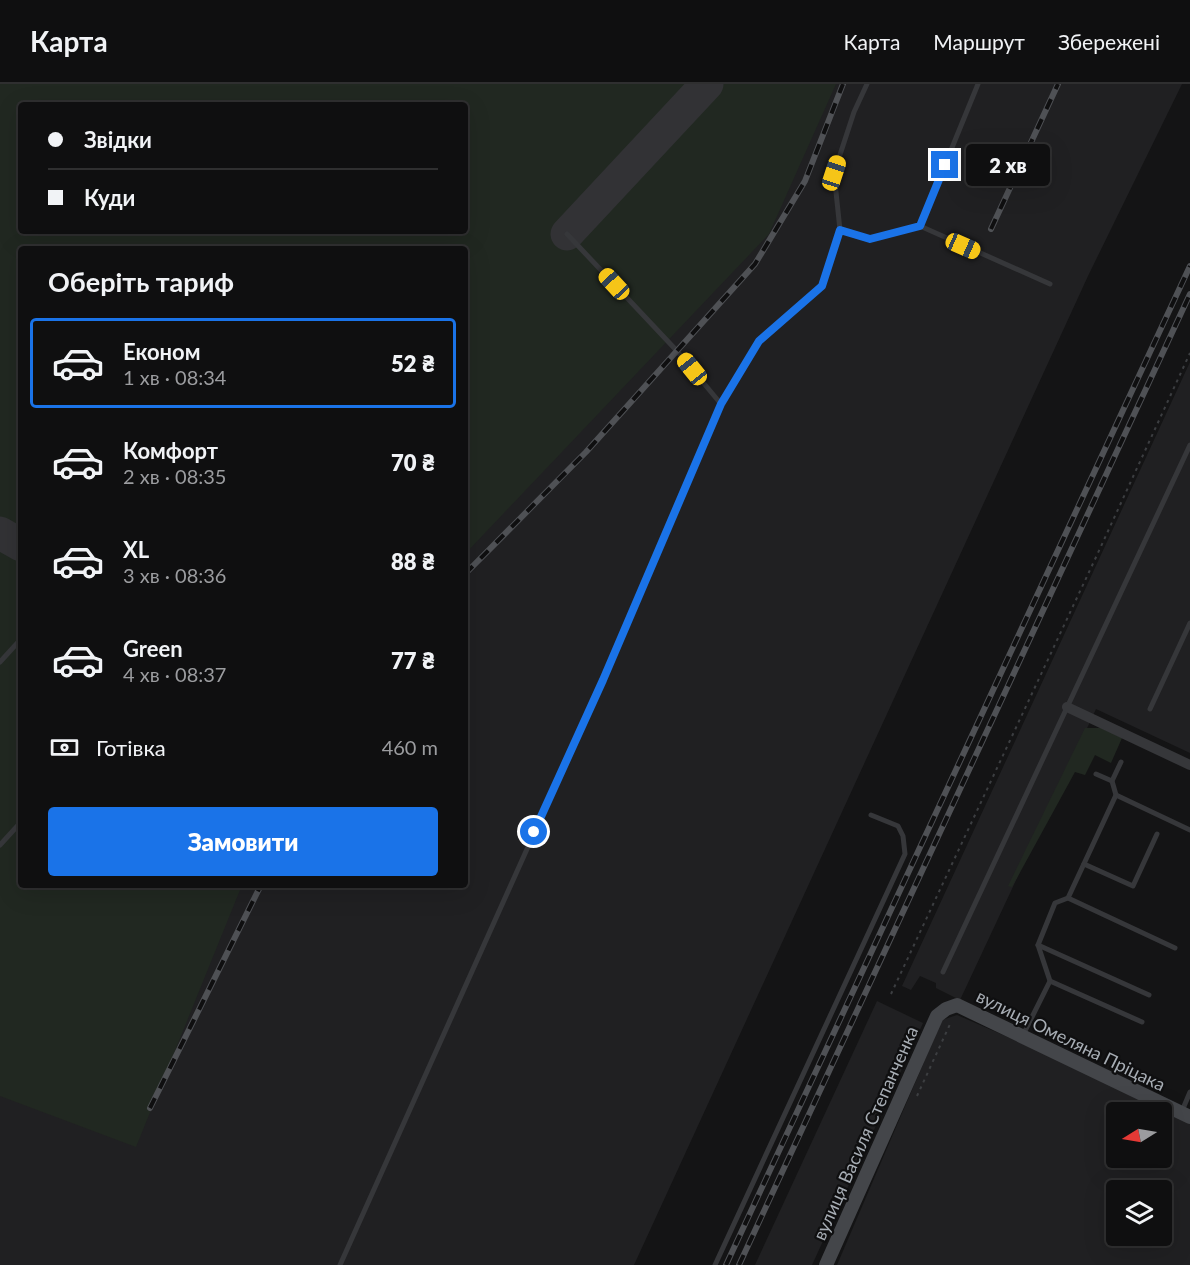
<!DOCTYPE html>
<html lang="uk">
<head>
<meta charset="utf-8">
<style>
	:root { --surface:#0f0f10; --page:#181819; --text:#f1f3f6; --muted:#9b9c9f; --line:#2f2f30; --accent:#1a73e8 }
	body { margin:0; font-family:Lato,sans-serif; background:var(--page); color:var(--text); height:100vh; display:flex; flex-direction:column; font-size:22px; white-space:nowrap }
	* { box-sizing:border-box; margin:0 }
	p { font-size:20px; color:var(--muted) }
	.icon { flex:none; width:33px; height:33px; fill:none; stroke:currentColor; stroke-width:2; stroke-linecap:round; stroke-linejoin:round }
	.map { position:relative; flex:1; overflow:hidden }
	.details { position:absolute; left:18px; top:162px; width:450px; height:642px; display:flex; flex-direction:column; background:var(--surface); border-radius:6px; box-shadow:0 6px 24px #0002,0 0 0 2px var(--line) }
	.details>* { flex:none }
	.hud { position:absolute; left:18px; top:18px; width:450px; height:132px; border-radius:6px; box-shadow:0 6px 24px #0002,0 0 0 2px var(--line); display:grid; align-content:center; height:132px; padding:0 30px; background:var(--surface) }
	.needle { width:39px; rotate:259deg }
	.fabs { position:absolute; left:1106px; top:1018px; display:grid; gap:12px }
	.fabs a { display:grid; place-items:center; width:66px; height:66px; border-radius:6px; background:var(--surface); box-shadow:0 6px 24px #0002,0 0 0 2px var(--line); font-size:30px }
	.end { position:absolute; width:27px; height:27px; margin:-14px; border:8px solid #1a73e8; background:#fff; box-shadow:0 0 0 3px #fff }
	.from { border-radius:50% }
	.bubble { position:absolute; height:42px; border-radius:6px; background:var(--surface); box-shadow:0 6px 24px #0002,0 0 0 2px var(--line); font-size:20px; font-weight:800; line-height:42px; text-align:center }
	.car { position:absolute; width:18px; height:36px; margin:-18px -9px; border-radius:8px; box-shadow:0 0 4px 2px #0007; background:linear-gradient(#f5c518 24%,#345 0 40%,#f5c518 0 76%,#345 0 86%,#f5c518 0) }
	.hud b { display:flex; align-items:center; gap:21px; height:57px; font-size:22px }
	.hud b+b { border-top:2px solid var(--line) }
	.hud i { width:15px; height:15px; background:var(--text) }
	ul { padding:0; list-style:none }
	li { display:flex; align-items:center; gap:18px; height:90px; margin:0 12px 9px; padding:0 18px; border:3px solid transparent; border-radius:6px }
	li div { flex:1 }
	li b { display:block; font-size:22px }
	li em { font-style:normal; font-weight:800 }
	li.current { border-color:var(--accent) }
	li>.icon { width:54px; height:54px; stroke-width:1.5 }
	h2 { padding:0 30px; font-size:27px; line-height:72px }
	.pay { display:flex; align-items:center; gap:15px; height:66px; padding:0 30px; font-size:22px }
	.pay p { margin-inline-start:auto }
	.action { display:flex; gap:12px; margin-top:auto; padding:12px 30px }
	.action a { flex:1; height:69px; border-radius:6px; background:var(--accent); color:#fff; font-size:24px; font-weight:800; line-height:69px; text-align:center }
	header { display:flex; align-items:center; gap:36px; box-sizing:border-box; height:84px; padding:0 30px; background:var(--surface); border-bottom:2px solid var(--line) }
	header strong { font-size:28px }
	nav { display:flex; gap:33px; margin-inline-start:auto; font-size:21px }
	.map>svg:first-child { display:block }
	.built { fill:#202022; fill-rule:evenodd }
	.green { fill:#212821; fill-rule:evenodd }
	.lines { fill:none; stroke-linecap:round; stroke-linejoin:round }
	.taxiway { stroke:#323235; stroke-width:33 }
	.path { stroke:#3c3e41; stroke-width:2; stroke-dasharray:3 4.5; stroke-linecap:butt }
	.lane { stroke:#36373a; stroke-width:5 }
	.street { stroke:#36373a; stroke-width:10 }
	.secondary { stroke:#44464a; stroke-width:14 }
	.rail-casing { stroke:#4f5155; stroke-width:6 }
	.rail { stroke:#0f0f10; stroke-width:4; stroke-dasharray:11; stroke-linecap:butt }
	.route { stroke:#1a73e8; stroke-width:8 }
	.labels { text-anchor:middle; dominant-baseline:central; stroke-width:4.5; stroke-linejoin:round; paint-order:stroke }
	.street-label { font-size:18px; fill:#a7adb4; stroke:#0f0f10 }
</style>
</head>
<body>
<header>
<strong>Карта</strong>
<nav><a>Карта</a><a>Маршрут</a><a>Збережені</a></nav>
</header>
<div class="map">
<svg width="1190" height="1181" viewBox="0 0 1190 1181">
	<rect width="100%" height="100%" fill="#141415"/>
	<g class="built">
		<path d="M0 0H1182L1088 192 634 1181H0ZM21 21H465V147H21ZM21 165H465V801H21Z"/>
		<polygon points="1190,278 1190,669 1096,625 960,916 936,904 936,899 920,892 911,906 902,902"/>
		<polygon points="877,917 923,939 812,1181 755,1181"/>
		<path d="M957 931 1017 957 1190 1038V1181H837L942 936ZM1116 1029H1161V1074H1116ZM1116 1107H1161V1152H1116Z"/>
	</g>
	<g class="green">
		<path d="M0 0H836L769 150 465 470V165H21V801H242L136 1063 0 1012ZM21 21H465V147H21Z"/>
		<polygon points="1085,644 1101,644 1122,654 1111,679 1095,671 1085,691 1075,688 1012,803 1008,802"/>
	</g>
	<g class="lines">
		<g class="taxiway">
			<polyline points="567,150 707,0"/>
			<polyline points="0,449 21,461"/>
		</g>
		<g class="path">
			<polyline points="891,910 1097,471 1190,269"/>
			<polyline points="917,1012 951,938"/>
		</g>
		<g class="lane">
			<polyline points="920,142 1050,200"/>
			<polyline points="840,146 870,155 920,142 978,0"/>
			<polyline points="567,150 677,267 721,320"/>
			<polyline points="0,578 21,555"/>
			<polyline points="1150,625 1190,539"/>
			<polyline points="1121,678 1112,697 1116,711 1190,746"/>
			<polyline points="1096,690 1112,697"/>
			<polyline points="1116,711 1068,814 1175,864"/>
			<polyline points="0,761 21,738"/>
			<polyline points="1084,780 1133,802 1157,750"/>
			<polyline points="1038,861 1149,911"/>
			<polyline points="943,888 1190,361"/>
			<polyline points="1050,897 1142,938"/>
			<polyline points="1023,951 1050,897 1038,861 1055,819 1068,814"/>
			<polyline points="1182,1027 1190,1008"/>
			<polyline points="340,1181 603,596 721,320 759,257 822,202 840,146 834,89 854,28 867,0"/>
			<polyline points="715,1181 905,770 903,752 898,742 871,731"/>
		</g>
		<polyline class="street" points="1067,623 1190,681"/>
		<polyline class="secondary" points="826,1181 937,932 946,925 957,921 1190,1033"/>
		<defs>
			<g id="rail">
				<polyline points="991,145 1058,0"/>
				<polyline points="465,490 586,368 755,180 805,97 843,0"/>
				<polyline points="150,1024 261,801"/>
				<polyline points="726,1181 1190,182"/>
				<polyline points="739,1181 1190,210"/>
			</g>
		</defs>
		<use href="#rail" class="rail-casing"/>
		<use href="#rail" class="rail"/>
	</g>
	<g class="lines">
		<polyline class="route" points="534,748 603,596 721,320 759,257 822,202 840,146 870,155 920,142 945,81"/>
	</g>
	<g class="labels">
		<g class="street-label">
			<text transform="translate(1071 956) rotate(26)">вулиця Омеляна Пріцака</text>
			<text transform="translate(865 1049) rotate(-66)">вулиця Василя Степанченка</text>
		</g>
	</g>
</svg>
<div class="fabs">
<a><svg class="needle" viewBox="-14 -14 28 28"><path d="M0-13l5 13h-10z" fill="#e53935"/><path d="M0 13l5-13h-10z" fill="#9b9c9f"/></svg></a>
<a><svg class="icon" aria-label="layers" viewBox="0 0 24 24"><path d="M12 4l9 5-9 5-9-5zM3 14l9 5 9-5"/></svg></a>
</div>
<i class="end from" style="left:534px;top:748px"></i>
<i class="end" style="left:945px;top:81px"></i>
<div class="bubble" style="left:966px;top:60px;width:84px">2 хв</div>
<i class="car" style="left:834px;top:89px;rotate:18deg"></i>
<i class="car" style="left:963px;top:162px;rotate:114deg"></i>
<i class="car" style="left:614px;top:200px;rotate:317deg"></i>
<i class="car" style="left:692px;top:285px;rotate:321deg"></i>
<div class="hud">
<b><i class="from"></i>Звідки</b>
<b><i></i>Куди</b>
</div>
<section class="details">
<h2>Оберіть тариф</h2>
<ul>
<li class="current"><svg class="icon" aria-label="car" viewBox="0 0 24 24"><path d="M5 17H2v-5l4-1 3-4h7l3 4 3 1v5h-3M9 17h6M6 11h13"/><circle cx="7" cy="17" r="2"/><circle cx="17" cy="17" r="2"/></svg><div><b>Економ</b><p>1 хв · 08:34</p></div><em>52 ₴</em></li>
<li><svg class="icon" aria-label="car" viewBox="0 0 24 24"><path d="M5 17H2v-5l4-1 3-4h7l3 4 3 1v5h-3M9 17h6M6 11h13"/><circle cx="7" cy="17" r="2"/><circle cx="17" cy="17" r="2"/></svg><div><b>Комфорт</b><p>2 хв · 08:35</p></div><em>70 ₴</em></li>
<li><svg class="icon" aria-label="car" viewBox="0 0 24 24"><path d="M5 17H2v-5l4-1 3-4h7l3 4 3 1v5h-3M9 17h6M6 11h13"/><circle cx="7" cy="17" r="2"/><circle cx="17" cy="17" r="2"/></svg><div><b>XL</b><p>3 хв · 08:36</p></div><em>88 ₴</em></li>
<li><svg class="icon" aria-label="car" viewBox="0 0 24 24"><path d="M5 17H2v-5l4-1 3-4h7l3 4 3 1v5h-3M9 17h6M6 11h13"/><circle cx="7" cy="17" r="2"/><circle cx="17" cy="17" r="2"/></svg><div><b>Green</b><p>4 хв · 08:37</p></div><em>77 ₴</em></li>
</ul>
<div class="pay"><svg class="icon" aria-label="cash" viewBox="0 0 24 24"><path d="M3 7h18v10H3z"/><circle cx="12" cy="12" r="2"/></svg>Готівка<p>460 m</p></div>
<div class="action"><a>Замовити</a></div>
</section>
</div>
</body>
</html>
